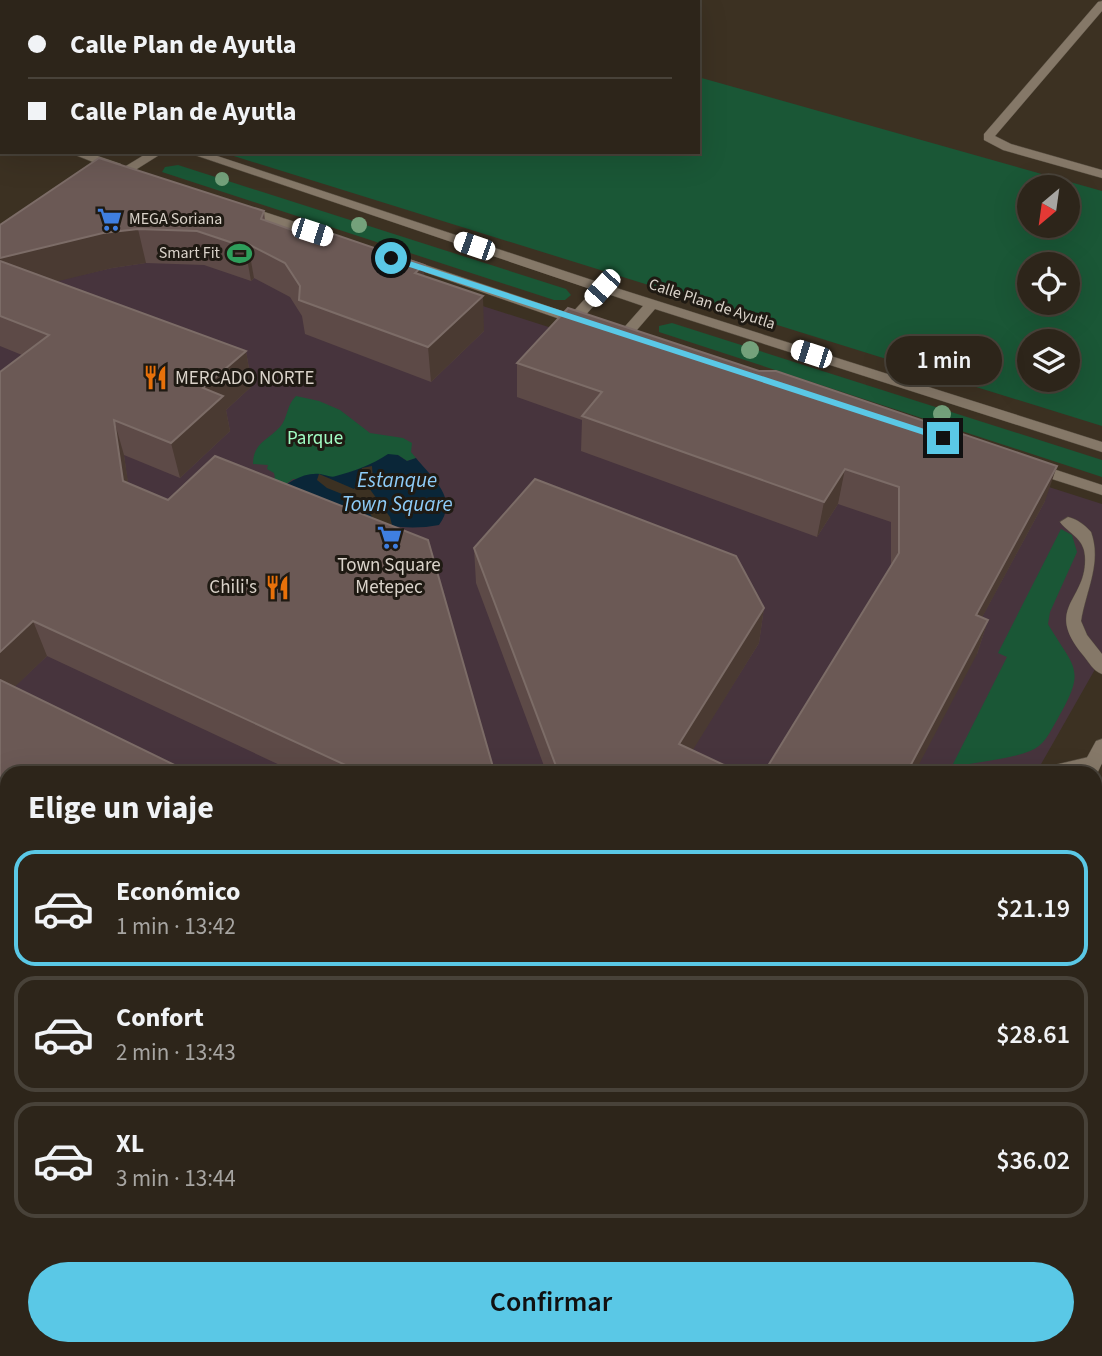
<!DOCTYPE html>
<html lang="es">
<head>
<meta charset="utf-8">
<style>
	:root { --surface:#2d251a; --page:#352d23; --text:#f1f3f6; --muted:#a7a5a2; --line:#484239; --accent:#5ac8e6 }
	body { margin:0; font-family:"Source Sans 3",sans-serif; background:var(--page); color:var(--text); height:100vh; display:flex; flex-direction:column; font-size:26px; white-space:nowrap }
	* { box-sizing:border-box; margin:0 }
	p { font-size:23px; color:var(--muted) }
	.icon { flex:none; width:38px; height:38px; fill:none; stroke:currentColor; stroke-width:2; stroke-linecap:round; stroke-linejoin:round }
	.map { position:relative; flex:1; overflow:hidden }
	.drawer { position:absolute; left:0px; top:766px; width:1102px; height:590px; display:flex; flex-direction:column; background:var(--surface); border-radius:21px 21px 0 0; box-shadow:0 7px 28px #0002,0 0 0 2px var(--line) }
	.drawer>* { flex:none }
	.banner { position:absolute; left:0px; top:0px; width:700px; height:154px; box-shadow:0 7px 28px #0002,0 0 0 2px var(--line); display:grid; align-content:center; height:154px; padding:0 28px; background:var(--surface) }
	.needle { width:46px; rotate:209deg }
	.tools { position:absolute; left:1017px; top:175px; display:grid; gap:14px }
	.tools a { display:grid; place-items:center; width:63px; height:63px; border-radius:50%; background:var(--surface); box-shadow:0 7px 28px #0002,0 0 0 2px var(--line); font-size:35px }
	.end { position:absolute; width:32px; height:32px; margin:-16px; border:9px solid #5ac8e6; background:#111; box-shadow:0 0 0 4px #111 }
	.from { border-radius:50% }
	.bubble { position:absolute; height:49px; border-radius:24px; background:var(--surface); box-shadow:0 7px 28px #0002,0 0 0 2px var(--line); font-size:23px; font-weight:600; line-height:49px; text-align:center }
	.car { position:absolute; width:21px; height:42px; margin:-21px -10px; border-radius:9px; box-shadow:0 0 5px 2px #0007; background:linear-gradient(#fff 24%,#345 0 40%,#fff 0 76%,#345 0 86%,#fff 0) }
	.banner b { display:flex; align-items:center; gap:24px; height:66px; font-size:26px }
	.banner b+b { border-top:2px solid var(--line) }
	.banner i { width:18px; height:18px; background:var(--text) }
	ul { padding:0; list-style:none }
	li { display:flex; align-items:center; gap:21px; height:116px; margin:0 14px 10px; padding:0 14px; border:4px solid var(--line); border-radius:21px }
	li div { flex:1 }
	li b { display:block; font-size:26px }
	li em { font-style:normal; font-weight:600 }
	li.active { border-color:var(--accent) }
	li>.icon { width:63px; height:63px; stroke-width:1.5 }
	h2 { padding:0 28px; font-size:32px; line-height:84px }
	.action { display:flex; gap:14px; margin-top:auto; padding:14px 28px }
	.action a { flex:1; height:80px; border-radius:42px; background:var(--accent); color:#111; font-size:28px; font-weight:600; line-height:80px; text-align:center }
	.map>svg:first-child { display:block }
	.commercial { fill:#47343d }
	.green { fill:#1a5736; fill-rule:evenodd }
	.water { fill:#0a2638 }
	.pier { fill:#3c3122 }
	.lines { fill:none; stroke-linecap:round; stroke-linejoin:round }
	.service-casing { stroke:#564d40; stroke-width:1 }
	.minor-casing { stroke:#564d40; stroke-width:1 }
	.secondary-casing { stroke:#564d40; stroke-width:1 }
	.service { fill:#857868; fill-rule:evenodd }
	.minor { fill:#857868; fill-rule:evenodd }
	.secondary { fill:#857868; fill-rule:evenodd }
	.tree { fill:#74a17b }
	.wall { fill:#5d4a47 }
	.shaded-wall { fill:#4a3a32 }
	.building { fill:#6b5955; stroke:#7c6c67; stroke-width:2 }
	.route { fill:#5ac8e6 }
	.labels { text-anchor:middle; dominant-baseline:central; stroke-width:6; stroke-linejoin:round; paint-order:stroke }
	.far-poi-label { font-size:16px; fill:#dad3ca; stroke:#1f1a13; text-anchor:start }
	.far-street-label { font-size:16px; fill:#dad3ca; stroke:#1f1a13 }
	.poi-label { font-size:19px; fill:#dad3ca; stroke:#1f1a13; text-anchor:start }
	.park-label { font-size:19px; fill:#a1fcc3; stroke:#1f1a13 }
	.water-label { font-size:21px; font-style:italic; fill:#8eccf8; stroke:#1f1a13 }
</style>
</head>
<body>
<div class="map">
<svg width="1102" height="1356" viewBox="0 0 1102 1356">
	<rect width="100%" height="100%" fill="#3c3122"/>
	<polygon class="commercial" points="117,189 1102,504 1102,657 1036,773 7,774 7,1349 710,1349 706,1356 0,1356 0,265"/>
	<g class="green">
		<path d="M698 77 1102 191V426L221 152H698ZM1029 187H1068V226H1029ZM1029 264H1068V303H1029ZM1029 341H1068V380H1029Z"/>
		<polygon points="178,165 566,289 571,295 565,300 554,300 162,172 165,167"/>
		<polygon points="672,323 1102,460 1102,477 659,332 659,326"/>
		<path d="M296 396 319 401 340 410 370 433 403 438 412 443 411 452 416 458 407 461 398 455 334 478 293 479 279 489 268 479 275 478 274 473 267 469 268 465 253 464C253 443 268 440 280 427 288 418 286 406 296 396Z"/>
		<path d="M1061 529 1072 535 1077 552 1050 612 1048 624C1075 670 1087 668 1057 720 1050 732 1044 746 1030 751 1005 761 976 761 951 768L1007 657 998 653Z"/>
		<polygon points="616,1349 723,1349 720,1356 629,1356"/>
		<polygon points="1010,1349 1074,1349 1086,1356 1007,1356"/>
	</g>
	<path class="water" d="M388 454 398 455 407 461 416 458C433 479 459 498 439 525 384 536 325 508 273 493 287 484 302 472 320 474 326 475 331 478 336 476 355 471 371 465 388 454Z"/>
	<polygon class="pier" points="372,466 373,479 369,488 390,517 392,525 377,524 362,502 327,488 317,480 319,474 354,489 359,482 362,468"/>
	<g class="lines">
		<defs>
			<g id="service">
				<path d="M1068 517C1077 519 1085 525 1091 532 1102 563 1086 590 1081 621L1087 635 1102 654V674C1093 671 1089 662 1083 655 1043 606 1088 601 1085 556 1084 538 1069 534 1060 522Z"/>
				<polygon points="1093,756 1099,758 1102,763 1099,768 1079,774 1037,774 1039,769 1046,767"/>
				<polygon points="0,1037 7,1039 7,1059 0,1057"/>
				<polygon points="0,1168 7,1171 7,1195 0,1192"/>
				<polygon points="257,1349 288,1349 291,1356 260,1356"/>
				<polygon points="534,1349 566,1349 569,1356 537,1356"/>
			</g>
			<g id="minor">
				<polygon points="252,0 264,0 251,2"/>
				<polygon points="401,0 413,0 400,2"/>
				<polygon points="1102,1 1102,11 995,136 1011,144 1102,170 1102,178 1003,150 984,140 984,134 1098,2"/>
				<rect x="0" y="88" width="2" height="6"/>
				<rect x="0" y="123" width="2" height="8"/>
				<polygon points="68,152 86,152 121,164 121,169 149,152 164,152 113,184 107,180 121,170 113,170"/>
				<polygon points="186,152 205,152 607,285 1102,442 1102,452 655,309 630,338 620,338 620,332 643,306 605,293 583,318 589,322 587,325 577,325 396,262 398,259 408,259 571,314 593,290"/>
				<polygon points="243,205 341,237 342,240 341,243 331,243 239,212 239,206"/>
				<polygon points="1032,462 1102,485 1102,495 1027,471 1024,467"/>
				<polygon points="969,1349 1003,1349 1006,1356 972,1356"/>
			</g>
			<g id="secondary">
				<polygon points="1102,739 1102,763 1096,776 1078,774 1096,741"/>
				<polygon points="1102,952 1102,982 1096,984 1096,954"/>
				<polygon points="770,1349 795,1349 792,1356 767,1356"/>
				<polygon points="913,1349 937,1349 934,1356 910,1356"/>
			</g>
		</defs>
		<use href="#service" class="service-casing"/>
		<use href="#minor" class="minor-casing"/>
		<use href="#secondary" class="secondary-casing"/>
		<use href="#service" class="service"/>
		<use href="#minor" class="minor"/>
		<use href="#secondary" class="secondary"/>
	</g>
	<g class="tree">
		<circle cx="222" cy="179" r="7"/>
		<circle cx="359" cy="225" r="8"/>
		<circle cx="750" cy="350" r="9"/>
		<circle cx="942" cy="414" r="9"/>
	</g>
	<g class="wall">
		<polygon points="264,211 265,221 425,276 484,331 431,382 305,334 302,316 290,297 254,278 251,281 204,265 146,263 112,268 55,281 246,351 252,386 226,410 230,431 180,478 124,455 128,484 495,774 299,774 47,656 14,687 7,774 7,940 0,936 0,372 22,355 0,346 0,225"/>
		<polygon points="517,363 1045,501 982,617 988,620 977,654 891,567 891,522 838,504 817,537 581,451 582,420 517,397"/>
		<polygon points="474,548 764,608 759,643 692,750 724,767 743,774 547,774 476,583"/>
	</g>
	<g class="shaded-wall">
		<polygon points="138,229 146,263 112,268 6,294 0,276 0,258 103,233"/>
		<polygon points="248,244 254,278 251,281 245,247"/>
		<polygon points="424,265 426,300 415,273"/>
		<polygon points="483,296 484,331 431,382 428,347"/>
		<polygon points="246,351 252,386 226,410 230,431 180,478 171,443 203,388"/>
		<polygon points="114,420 124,455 133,516 123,481"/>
		<polygon points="1057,466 1045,501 965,649 976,615"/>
		<polygon points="845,469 838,504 817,537 824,502"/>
		<polygon points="764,608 759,643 678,774 679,744"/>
		<polygon points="988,620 977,654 914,774 906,774"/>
		<polygon points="33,621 47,656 0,701 0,652"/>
		<polygon points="724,765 723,774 688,774"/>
	</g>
	<g class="building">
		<polygon points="99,158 264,211 261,219 309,236 319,229 424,265 415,273 483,296 428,347 299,300 300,286 285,263 248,244 245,247 197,231 138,229 103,233 0,258 0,225"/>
		<polygon points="0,261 246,351 203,388 223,396 171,443 114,420 123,481 168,500 215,456 428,540 495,774 365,774 33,621 0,652 0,372 49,335 0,316"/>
		<polygon points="568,308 759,371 776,371 1057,466 976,615 988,620 907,772 910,774 763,774 899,553 899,487 845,469 824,502 582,416 602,392 517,363"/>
		<polygon points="535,479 736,556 764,608 679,744 724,765 688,774 559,774 474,548"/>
		<polygon points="0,680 193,774 7,774 7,918 0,914"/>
		<polygon points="725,765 743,774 720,774"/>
	</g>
	<polygon class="route" points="391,255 946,436 948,438 939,440 388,260"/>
	<defs>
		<symbol id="supermarket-bare" viewBox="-9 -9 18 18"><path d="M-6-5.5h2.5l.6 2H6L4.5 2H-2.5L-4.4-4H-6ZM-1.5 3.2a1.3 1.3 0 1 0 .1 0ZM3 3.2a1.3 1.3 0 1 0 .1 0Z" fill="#3f7fe0" stroke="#1f1a13" stroke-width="2.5" paint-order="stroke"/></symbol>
		<symbol id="stadium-bare" viewBox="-9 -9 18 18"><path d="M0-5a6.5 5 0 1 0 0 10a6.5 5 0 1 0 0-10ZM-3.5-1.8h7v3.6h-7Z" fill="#2e9e5b" stroke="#1f1a13" stroke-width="2.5" paint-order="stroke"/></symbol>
		<symbol id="restaurant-bare" viewBox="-9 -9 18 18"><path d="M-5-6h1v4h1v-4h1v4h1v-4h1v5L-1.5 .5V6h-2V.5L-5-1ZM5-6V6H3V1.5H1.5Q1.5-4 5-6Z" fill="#e8710a" stroke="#1f1a13" stroke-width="2.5" paint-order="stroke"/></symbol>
	</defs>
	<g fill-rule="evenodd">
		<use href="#supermarket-bare" x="92" y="202" width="35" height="35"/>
		<use href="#stadium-bare" x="222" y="236" width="35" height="35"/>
		<use href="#restaurant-bare" x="138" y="360" width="35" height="35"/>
		<use href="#supermarket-bare" x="372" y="520" width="35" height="35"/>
		<use href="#restaurant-bare" x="260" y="570" width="35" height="35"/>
	</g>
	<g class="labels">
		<g class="far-poi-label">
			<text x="129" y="219">MEGA Soriana</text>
			<text x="220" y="253" text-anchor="end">Smart Fit</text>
		</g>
		<g class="far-street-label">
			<text transform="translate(712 304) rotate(18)">Calle Plan de Ayutla</text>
		</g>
		<g class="poi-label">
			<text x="175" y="378">MERCADO NORTE</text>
			<text x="389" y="565" text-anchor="middle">Town Square<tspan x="389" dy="22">Metepec</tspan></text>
			<text x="257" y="587" text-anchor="end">Chili's</text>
		</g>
		<g class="park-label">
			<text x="315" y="438">Parque</text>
		</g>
		<g class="water-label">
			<text x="397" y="480">Estanque<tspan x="397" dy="24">Town Square</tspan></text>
		</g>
	</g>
</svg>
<div class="tools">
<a><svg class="needle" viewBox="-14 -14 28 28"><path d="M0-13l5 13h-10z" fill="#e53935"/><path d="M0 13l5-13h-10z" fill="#a7a5a2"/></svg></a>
<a><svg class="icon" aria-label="locate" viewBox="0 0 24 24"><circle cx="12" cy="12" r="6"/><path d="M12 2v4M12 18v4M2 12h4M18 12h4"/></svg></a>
<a><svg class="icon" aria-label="layers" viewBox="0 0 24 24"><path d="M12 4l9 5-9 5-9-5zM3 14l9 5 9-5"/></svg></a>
</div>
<i class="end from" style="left:391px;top:258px"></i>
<i class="end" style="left:943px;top:438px"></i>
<div class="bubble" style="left:886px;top:336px;width:116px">1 min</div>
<i class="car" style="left:312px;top:232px;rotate:108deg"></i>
<i class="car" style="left:474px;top:246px;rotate:289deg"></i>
<i class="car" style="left:602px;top:288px;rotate:222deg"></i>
<i class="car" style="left:811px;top:354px;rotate:288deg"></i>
<div class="banner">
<b><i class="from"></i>Calle Plan de Ayutla</b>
<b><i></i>Calle Plan de Ayutla</b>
</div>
<section class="drawer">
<h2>Elige un viaje</h2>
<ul>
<li class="active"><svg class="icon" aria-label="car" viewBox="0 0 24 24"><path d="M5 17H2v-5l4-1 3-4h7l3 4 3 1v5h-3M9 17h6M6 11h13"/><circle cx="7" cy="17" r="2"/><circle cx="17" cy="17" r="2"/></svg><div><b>Económico</b><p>1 min · 13:42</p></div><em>$21.19</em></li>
<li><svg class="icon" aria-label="car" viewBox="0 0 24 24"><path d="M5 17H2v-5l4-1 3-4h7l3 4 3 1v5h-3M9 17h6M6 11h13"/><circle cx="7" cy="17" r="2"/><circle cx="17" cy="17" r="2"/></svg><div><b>Confort</b><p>2 min · 13:43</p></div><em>$28.61</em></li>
<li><svg class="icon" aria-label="car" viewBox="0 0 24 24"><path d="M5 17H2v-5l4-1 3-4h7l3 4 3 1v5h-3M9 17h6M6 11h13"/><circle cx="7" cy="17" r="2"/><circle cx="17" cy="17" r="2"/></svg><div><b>XL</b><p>3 min · 13:44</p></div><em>$36.02</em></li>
</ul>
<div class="action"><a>Confirmar</a></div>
</section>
</div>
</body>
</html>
